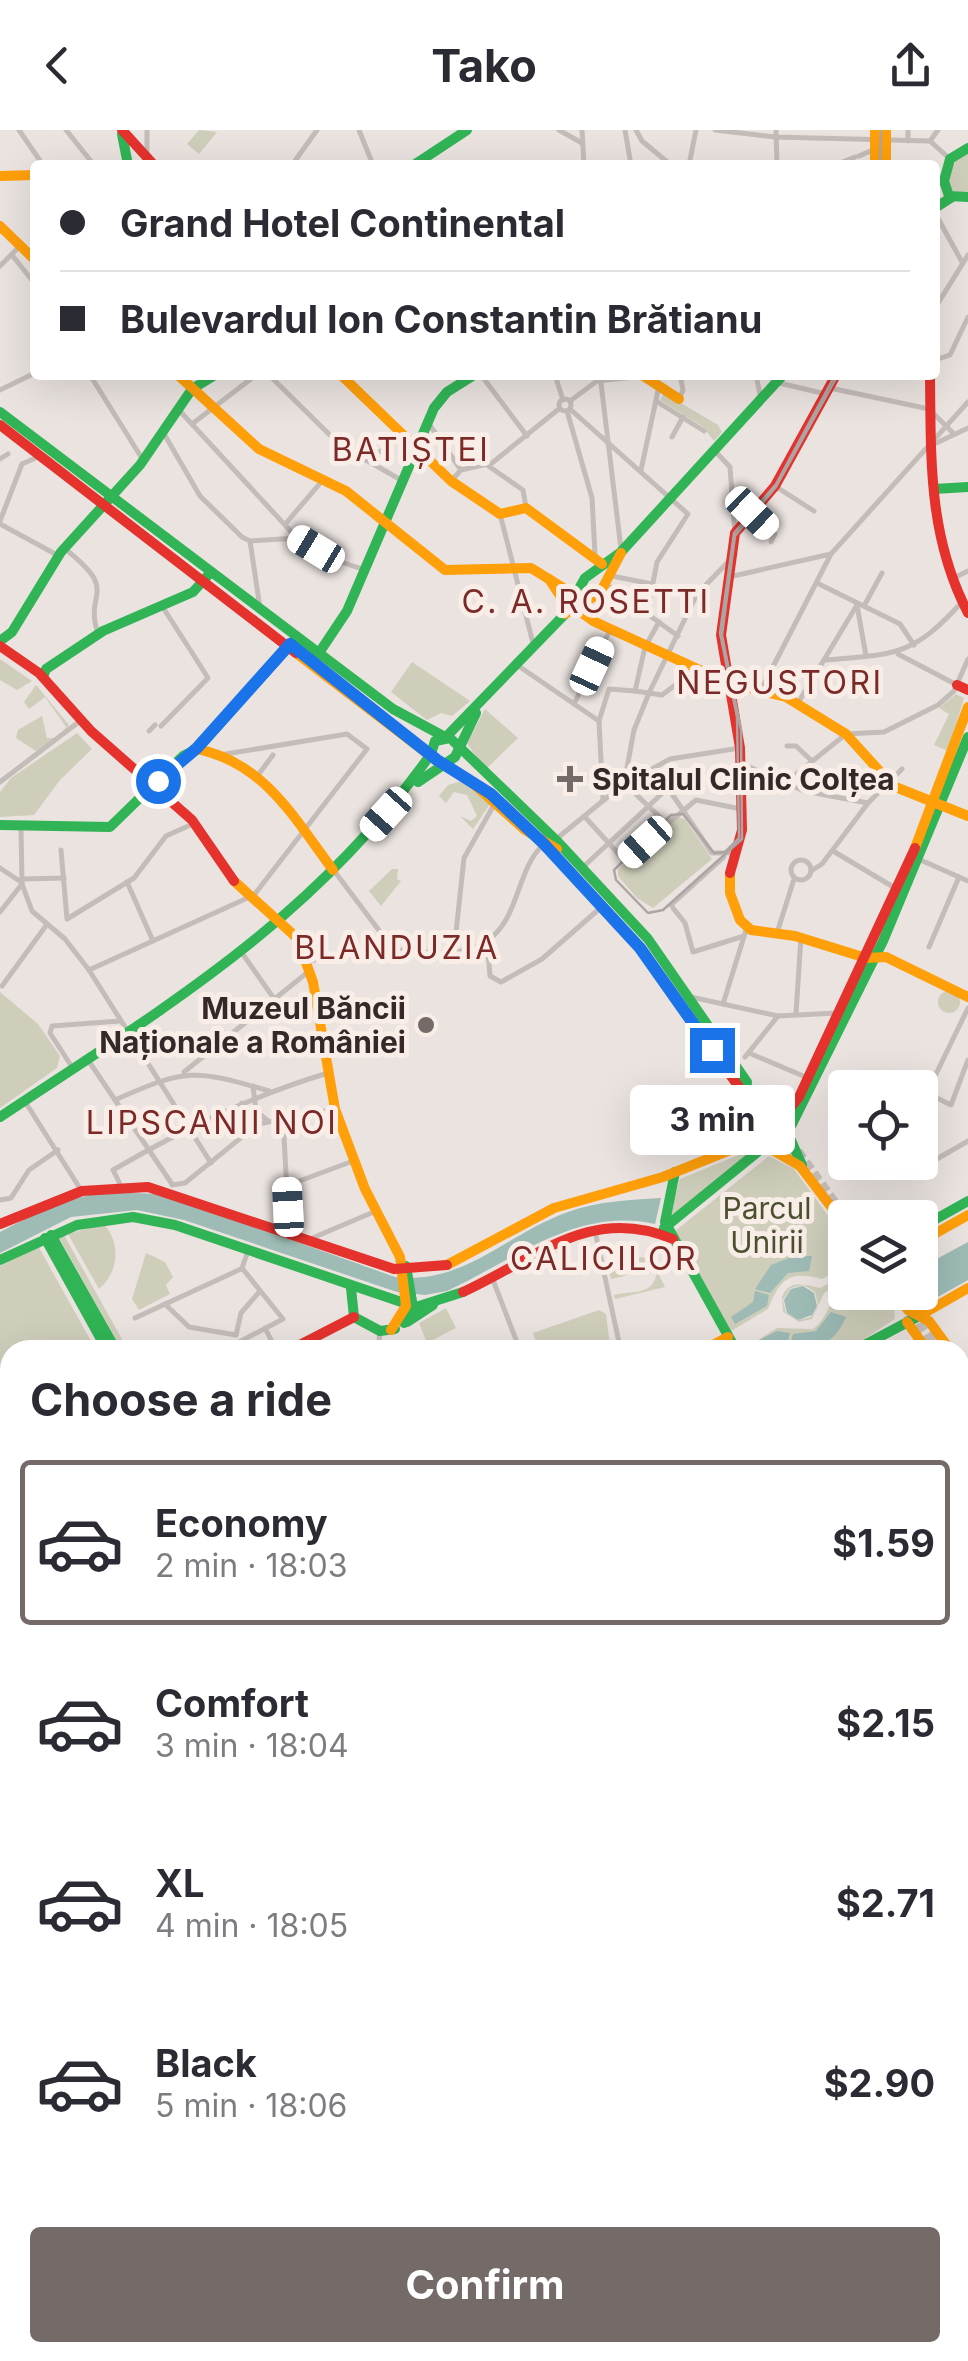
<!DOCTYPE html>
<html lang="en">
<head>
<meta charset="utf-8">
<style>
	:root { --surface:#fff; --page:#f7f7f7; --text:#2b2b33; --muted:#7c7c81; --line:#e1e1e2; --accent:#746a68 }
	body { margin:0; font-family:Inter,sans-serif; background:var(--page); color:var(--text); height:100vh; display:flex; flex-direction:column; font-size:38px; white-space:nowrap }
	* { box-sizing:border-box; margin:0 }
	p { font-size:32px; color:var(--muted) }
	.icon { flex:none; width:55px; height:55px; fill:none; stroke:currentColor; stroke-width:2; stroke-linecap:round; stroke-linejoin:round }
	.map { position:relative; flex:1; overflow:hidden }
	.panel { position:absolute; left:0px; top:1210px; width:970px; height:1022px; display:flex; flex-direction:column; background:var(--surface); border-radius:30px 30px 0 0; box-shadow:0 10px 40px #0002 }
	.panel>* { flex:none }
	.guide { position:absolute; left:30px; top:30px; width:910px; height:220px; border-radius:10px; box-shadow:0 10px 40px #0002; display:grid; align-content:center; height:220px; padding:0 30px; background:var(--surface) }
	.fabs { position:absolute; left:828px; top:940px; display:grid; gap:20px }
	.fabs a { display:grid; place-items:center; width:110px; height:110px; border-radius:10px; background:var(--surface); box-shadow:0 10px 40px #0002; font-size:50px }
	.end { position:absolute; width:45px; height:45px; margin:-22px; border:12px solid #1a73e8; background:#fff; box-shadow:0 0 0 5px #fff }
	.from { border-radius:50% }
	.bubble { position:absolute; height:70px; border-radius:10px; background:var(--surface); box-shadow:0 10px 40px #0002; font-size:32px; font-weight:700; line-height:70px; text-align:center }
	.car { position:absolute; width:30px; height:60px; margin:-30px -15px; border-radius:12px; box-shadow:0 0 8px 2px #0007; background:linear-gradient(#fff 24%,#345 0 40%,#fff 0 76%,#345 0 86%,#fff 0) }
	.guide b { display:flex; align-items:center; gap:35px; height:95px; font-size:38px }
	.guide b+b { border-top:2px solid var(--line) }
	.guide i { width:25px; height:25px; background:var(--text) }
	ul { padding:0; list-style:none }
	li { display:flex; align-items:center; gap:30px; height:165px; margin:0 20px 15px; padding:0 10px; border:5px solid transparent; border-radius:10px }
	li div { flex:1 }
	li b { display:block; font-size:38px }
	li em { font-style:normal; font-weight:700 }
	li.current { border-color:var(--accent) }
	li>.icon { width:90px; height:90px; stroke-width:1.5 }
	h2 { padding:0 30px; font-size:45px; line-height:120px }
	.action { display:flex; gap:20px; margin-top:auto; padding:20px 30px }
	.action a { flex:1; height:115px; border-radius:10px; background:var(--accent); color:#fff; font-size:40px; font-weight:700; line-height:115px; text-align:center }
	header { display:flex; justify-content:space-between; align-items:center; height:130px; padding:0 30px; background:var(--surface); font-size:45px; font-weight:700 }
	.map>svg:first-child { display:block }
	.green { fill:#cfcebb; fill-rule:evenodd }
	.water { fill:#9ebbb5 }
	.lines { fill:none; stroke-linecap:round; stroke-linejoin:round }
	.primary-tunnel { stroke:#c6bebb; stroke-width:9; stroke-dasharray:9 4.5; stroke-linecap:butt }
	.street { stroke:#c4bcb9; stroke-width:5 }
	.fast { stroke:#30b455; stroke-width:10 }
	.slow { stroke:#ff9f0a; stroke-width:10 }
	.jam { stroke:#e5322d; stroke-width:10 }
	.tram { stroke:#aca5a3; stroke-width:2.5 }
	.route { stroke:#1a73e8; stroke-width:12 }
	.poi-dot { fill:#746a68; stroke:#f8ede7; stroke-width:4 }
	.labels { text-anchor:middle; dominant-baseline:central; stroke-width:10; stroke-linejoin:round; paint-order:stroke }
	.poi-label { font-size:30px; font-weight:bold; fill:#342928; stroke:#f8ede7; text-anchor:start }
	.park-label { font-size:30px; fill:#4b502e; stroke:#f8ede7 }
	.neighbourhood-label { font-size:32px; letter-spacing:2.5px; fill:#7c2a28; stroke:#f8ede7 }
</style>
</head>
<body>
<header><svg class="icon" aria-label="back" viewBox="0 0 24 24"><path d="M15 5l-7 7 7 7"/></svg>Tako<svg class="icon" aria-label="share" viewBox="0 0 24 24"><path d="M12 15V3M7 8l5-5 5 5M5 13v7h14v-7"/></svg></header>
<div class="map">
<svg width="968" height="2231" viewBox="0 0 968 2231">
	<rect width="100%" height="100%" fill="#eae3e0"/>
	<g class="green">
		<polygon points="199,0 217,2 199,24 187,14"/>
		<polygon points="968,20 968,64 948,60 949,38"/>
		<polygon points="664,263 718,295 722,302 714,311 703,297 660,270"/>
		<polygon points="0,529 32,551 17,560 0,550"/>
		<polygon points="412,532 470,571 452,586 441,583 427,590 391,562"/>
		<polygon points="36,555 69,595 60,606 66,597 45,567 29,579 24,572"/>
		<polygon points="956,564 964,568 948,621 934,615 949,584 939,578"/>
		<polygon points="485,579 518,608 485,640 467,613"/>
		<polygon points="42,586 47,608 57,608 36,621 16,608 18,600"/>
		<polygon points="77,603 92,619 60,650 34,685 0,687 0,662 11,648"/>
		<polygon points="462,651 490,674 473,699 460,686 471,691 477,686 467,665 454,662 446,673 439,666 448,655"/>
		<polygon points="677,687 685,689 712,729 653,778 637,768 618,746 618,739"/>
		<polygon points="392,739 398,739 397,749 401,751 381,776 369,761"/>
		<circle cx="949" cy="872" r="11"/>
		<polygon points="0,862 38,894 60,926 57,938 0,978"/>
		<polygon points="751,1020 756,1021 669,1088 680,1049"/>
		<path d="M769 1026 794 1039 845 1109V1137L822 1149C788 1140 780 1150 768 1179L731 1201 675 1101Z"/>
		<path d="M104 1094C121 1114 119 1142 99 1159L68 1104Z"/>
		<polygon points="64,1105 128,1220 122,1220 59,1108"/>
		<polygon points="38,1116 96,1220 10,1220 10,1356 0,1361 0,1136"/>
		<polygon points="146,1123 165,1132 173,1147 166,1155 170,1164 139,1180 132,1169"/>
		<path d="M650 1127 665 1157 615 1169 614 1165C632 1160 653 1167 657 1142L649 1133 627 1134 625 1146 611 1149 609 1140 623 1136 628 1128Z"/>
		<path d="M845 1145V1151L824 1163 812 1189 799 1192 783 1182 782 1167C790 1148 804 1155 820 1158ZM804 1155 815 1162 818 1175 811 1187 798 1190 786 1183 783 1170 791 1158Z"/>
		<path d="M845 1159V1162L884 1163 894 1177 895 1189 847 1220H742L777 1198 813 1199C830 1187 827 1169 845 1159Z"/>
		<polygon points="446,1178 456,1198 427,1213 419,1193"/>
		<polygon points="599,1180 606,1184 610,1216 601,1220 539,1220 533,1203"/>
		<polygon points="10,1377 10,1839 0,1844 0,1382"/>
		<polygon points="960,1990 968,1995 968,2231 899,2231 897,2223 960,2222"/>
	</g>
	<g class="water">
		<path d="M101 1062 163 1064 395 1147C465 1155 506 1104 568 1082 598 1071 629 1070 661 1068L655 1094C577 1076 514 1130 447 1161L425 1165 397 1162 184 1090 137 1080 71 1087 0 1123V1102L54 1074Z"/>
		<polygon points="968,1112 968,1150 923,1175 917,1163 920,1138"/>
		<polygon points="794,1126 812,1126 809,1141 788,1143 770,1163 755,1159 771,1135"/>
		<polygon points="803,1156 814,1163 817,1176 812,1185 798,1190 787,1183 784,1170 791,1159"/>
		<polygon points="755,1161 769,1165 767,1176 735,1194 731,1187 753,1172"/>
		<path d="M831 1182 846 1187C835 1214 816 1221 789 1219L793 1204 816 1201Z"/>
		<polygon points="777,1201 790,1203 786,1219 775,1215 749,1220 749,1215"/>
	</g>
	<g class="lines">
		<g class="primary-tunnel">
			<polyline points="735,961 794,1031"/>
			<polyline points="798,1021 846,1088"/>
			<polyline points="913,1181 940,1220"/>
			<polyline points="907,1185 932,1220"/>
		</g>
		<g class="street">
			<polyline points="19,0 43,35"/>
			<polyline points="66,0 94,35"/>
			<polyline points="147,0 147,24"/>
			<polyline points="359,0 373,35"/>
			<polyline points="559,0 582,13"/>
			<polyline points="582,0 584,35"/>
			<polyline points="625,0 631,35"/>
			<polyline points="636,0 642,11 671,35"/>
			<polyline points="715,0 775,7 930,11 950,29"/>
			<polyline points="776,0 777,35"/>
			<polyline points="908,11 908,0"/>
			<polyline points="930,11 938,0"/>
			<polyline points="859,26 875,19"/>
			<polyline points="292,35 317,0"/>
			<polyline points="689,35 696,0"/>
			<polyline points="835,35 855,27"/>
			<polyline points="935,83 962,132"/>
			<polyline points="12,125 35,154"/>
			<polyline points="0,136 19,117"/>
			<polyline points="935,178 968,125"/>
			<polyline points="935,230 950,225 968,187"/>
			<polyline points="90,245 143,330"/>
			<polyline points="269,245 340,315 401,350"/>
			<polyline points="481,245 527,306"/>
			<polyline points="555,245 563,270"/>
			<polyline points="600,245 621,419"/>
			<polyline points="756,245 761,269"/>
			<polyline points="779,253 826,264"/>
			<polyline points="830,258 929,279 954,304"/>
			<polyline points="0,260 35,243"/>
			<polyline points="679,269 683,260 680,245"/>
			<circle cx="565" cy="275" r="6"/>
			<polyline points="570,271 597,251 644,246"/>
			<polyline points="656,271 704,301"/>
			<polyline points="178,279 297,408 335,430 365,440"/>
			<polyline points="570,279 688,384 657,432 647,484"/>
			<polyline points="567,281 592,368 595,425"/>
			<polyline points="192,294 256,245"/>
			<polyline points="429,294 461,340"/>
			<polyline points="163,302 200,366 242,407 250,411 297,408"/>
			<polyline points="672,307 683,287"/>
			<polyline points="930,316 968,298"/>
			<polyline points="714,320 730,337 735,404"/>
			<polyline points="0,329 8,324"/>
			<polyline points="366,330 403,307"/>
			<polyline points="487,335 523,360 526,378"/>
			<polyline points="641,340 659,256"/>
			<polyline points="451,351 461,340 492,333 560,278"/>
			<polyline points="775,356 814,381"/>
			<polyline points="752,382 775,404 771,412"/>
			<polyline points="500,384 534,517"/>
			<polyline points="0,391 22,334 40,326"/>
			<polyline points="287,392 322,351"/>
			<polyline points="0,394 59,426"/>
			<polyline points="250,411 260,478"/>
			<path d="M64 418C122 464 83 459 98 504"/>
			<polyline points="612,446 652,454"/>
			<polyline points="729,447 831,424"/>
			<polyline points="954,448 968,441"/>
			<polyline points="817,453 900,494 914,515"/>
			<polyline points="607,455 678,506"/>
			<polyline points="857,475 866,526"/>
			<polyline points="162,476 189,518"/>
			<polyline points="864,476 882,443"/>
			<polyline points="898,524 957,555"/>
			<path d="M825 530C895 524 912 527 962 472"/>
			<polyline points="517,535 599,591 603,670"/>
			<polyline points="762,558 831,424 968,272"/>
			<polyline points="635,561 662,565 695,540"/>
			<polyline points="798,573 857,475"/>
			<polyline points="574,574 610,500"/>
			<polyline points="599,591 609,559 635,561 645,517 659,492"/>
			<polyline points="161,596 208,548 191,521"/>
			<polyline points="149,601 155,595"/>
			<polyline points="787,616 796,616 812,631"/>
			<polyline points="740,633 804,661 868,673 902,639"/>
			<polyline points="655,639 712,723 728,723"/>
			<polyline points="258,645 273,625"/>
			<polyline points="0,652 80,591"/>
			<polyline points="624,654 634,600 649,563 697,464 729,431"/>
			<polyline points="625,654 666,693"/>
			<polyline points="784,654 846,604 884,602 938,575 954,561 968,529"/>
			<polyline points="585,687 624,730 696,670 741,679"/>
			<polyline points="21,698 22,754 32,781 65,809 89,840 211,1033"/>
			<polyline points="555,710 621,656 670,629 740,618"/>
			<polyline points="61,720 67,789 134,748 166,706 195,693"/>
			<polyline points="833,721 895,758"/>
			<polyline points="916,728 968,751"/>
			<circle cx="801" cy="740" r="10"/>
			<polyline points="0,738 21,752"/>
			<polyline points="582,738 668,658"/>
			<polyline points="811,741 822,734 868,673"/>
			<polyline points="335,742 393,819"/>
			<polyline points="22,749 64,748"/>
			<polyline points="127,752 153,811"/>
			<polyline points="671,775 724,727"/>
			<polyline points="673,778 685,793 693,822 744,806"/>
			<polyline points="0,782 22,754"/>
			<polyline points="777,803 794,749"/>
			<polyline points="487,810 490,846 501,852 542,829 598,780"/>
			<polyline points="929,817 959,747"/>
			<polyline points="454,821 464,728 495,673"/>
			<polyline points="242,823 275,870"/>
			<path d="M308 832C332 824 359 818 384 819 418 820 461 832 491 808 520 784 517 738 544 714"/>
			<polyline points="89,840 254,765 367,619 347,604 226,624"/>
			<polyline points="2,856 45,797"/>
			<polyline points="691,867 778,886 837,883"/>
			<polyline points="723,874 747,797"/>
			<polyline points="796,883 801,807"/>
			<polyline points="749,923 808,948"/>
			<polyline points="745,927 778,886"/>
			<polyline points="88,930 172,1054"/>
			<polyline points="72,937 50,903 52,896 120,891"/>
			<polyline points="184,942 308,842"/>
			<polyline points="253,956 256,981 268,991"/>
			<polyline points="927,963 951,975 968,930"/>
			<polyline points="24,970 81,1060"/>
			<path d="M115 970C187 938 194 939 269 961"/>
			<polyline points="242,973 253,998"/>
			<polyline points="920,977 968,878"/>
			<polyline points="283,988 289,1100"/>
			<polyline points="916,1041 968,1011"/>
			<path d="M120 1054 113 1040C182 1000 251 966 328 943"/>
			<polyline points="172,1055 185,1053 258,994 335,979"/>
			<polyline points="286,1056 353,1031"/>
			<polyline points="0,1070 11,1068 29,1040 58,1020"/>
			<polyline points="595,1101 620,1217 614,1220"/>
			<polyline points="310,1109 376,1081"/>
			<polyline points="493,1150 520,1220"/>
			<polyline points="165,1174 189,1197 236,1205"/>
			<polyline points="135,1188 241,1139"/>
			<polyline points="265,1198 276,1220"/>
			<polyline points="236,1205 241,1183 260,1161"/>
			<polyline points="224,1220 283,1189 242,1138 248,1121"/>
			<polyline points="378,1220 380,1201"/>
			<polyline points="960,1293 968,1290"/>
			<polyline points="960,1511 968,1535"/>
			<polyline points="960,1552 968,1548"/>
			<polyline points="960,1612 968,1596"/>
			<polyline points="0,1911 10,1906"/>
			<polyline points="0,2013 10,1997"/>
			<polyline points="0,2027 10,2026"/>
			<polyline points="0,2069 10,2067"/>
			<polyline points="0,2100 5,2115"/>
			<polyline points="0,2115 10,2115"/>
			<polyline points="474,2223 498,2231"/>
			<polyline points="19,2231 28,2222"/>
			<polyline points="467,2231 474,2222"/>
			<polyline points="537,2231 539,2222"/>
		</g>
		<g class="fast">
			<polyline points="122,4 128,35"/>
			<polyline points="968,18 950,29 944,51 949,66 968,67"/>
			<polyline points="414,35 467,0"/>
			<polyline points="935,78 952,67"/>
			<polyline points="0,282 393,579 445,607"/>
			<polyline points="934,359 968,357"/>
			<polyline points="0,511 12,502 61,422 140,335 192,259 215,245"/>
			<polyline points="313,532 347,481 434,278 447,262 474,245"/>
			<polyline points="43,547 46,539 103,501 193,462 211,442"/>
			<polyline points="446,607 565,484 585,448 621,422 783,245"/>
			<polyline points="431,624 435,611 450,608 556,710 648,809 747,952"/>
			<polyline points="418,652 455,627 476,583"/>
			<polyline points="0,695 110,697 183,626 197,619 297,507"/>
			<polyline points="739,948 785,997 802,1035"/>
			<path d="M0 987C167 876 312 791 431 624"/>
			<polyline points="675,1042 665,1092 736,1220"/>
			<polyline points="664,1098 792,994 883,811 968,607"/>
			<polyline points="920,1098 968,1071"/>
			<polyline points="51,1105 116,1220"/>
			<polyline points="45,1108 107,1220"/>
			<polyline points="0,1130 77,1095 133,1087 175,1095 416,1177 463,1162"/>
			<polyline points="351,1158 354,1187"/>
			<polyline points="354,1187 380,1201 395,1199"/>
			<polyline points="407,1192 433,1175"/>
			<polyline points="404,1193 413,1177 406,1136"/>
			<polyline points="855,1220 921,1185"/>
			<polyline points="960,1235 968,1249"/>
			<polyline points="0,1371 10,1366"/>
			<polyline points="0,1867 10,1862"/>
			<polyline points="960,1964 968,1969"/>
			<polyline points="813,2222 824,2231"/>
		</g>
		<g class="slow">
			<polyline points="875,0 875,35"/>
			<polyline points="886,0 886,35"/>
			<polyline points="0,46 35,45"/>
			<polyline points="0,96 35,130"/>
			<polyline points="178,245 259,319 346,361 445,440 531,438 565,459 570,471"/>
			<polyline points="341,245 451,351 500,384 526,378 602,434"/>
			<polyline points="642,245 679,269"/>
			<polyline points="549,449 561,467 593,491 726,552 786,567 846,604 893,656 968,686"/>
			<polyline points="565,484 600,463 621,423"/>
			<polyline points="296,523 437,631 469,650 525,700 557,719"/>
			<path d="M197 619C265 633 294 688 333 740"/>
			<polyline points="915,718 968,577"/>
			<polyline points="730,743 730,763 740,790 751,800 795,806 866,828 886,827 968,867"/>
			<polyline points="234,751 297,808 313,852 335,979 365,1059 400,1127 406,1176 391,1200"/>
			<polyline points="920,1112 968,1085"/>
			<polyline points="447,1135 554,1078 663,1047 755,1010 800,1036 845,1095"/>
			<polyline points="895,1162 908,1180 929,1191 950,1220"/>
			<polyline points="921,1185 968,1158"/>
			<polyline points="907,1192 927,1220"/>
			<polyline points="704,1220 728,1207"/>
			<polyline points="960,1260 968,1272"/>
			<polyline points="960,1379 968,1393"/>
			<polyline points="960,1694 968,1682"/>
			<polyline points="0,1850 10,1845"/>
			<polyline points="328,2231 332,2222"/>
		</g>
		<g class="jam">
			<polyline points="122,0 154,35"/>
			<path d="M930 245C931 329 928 406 968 483"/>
			<polyline points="0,295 296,523"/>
			<polyline points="0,516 39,543 91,601 192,690 234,751"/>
			<polyline points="957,555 968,560"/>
			<polyline points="546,716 640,818 746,967 757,994 750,1010"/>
			<polyline points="730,743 742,700 740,618 721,505 735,403 775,356 836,245"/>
			<polyline points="751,1011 777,995 799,967 915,718"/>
			<polyline points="0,1094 82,1061 148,1057 394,1139 447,1135"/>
			<path d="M463 1162C536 1129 590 1074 673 1109"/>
			<polyline points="290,1220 354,1187"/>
			<polyline points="255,2222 255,2231"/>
			<polyline points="706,2231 708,2222"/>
		</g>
		<g class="tram">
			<polyline points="880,35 881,0"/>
			<polyline points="835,245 776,354 734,403 720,503 737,587 739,708 725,722 714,723 683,684 671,685 614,740 616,750 648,783 663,780 742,709 741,600 722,505 735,406 776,357 838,245"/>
			<polyline points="960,1692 968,1680"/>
			<polyline points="327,2231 331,2222"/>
			<polyline points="811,2231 814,2222"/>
		</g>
	</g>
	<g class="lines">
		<polyline class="route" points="158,651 197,618 290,514 437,630 491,664 544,714 640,818 712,920"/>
	</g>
	<g class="poi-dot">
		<path d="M565 634h10v10h10v10h-10v10h-10v-10h-10v-10h10z"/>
		<circle cx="426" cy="895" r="10"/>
	</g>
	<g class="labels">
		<g class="poi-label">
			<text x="592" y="649">Spitalul Clinic Colțea</text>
			<text x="406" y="878" text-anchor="end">Muzeul Băncii<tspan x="406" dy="34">Naționale a României</tspan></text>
		</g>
		<g class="park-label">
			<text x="767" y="1078">Parcul<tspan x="767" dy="34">Unirii</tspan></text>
		</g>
		<g class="neighbourhood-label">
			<text x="411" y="319">BATIȘTEI</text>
			<text x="586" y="471">C. A. ROSETTI</text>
			<text x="780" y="552">NEGUSTORI</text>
			<text x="397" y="817">BLANDUZIA</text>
			<text x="212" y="992">LIPSCANII NOI</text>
			<text x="604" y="1128">CALICILOR</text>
		</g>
	</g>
</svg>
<div class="fabs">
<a><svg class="icon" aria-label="locate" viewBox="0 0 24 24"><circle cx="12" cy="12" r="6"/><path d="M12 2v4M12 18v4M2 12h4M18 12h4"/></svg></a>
<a><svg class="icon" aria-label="layers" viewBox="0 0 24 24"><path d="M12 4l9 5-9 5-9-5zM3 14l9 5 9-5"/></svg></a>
</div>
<i class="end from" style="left:158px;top:651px"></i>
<i class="end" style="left:712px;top:920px"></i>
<div class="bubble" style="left:630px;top:955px;width:165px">3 min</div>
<i class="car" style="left:752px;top:383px;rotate:134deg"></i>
<i class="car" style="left:316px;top:419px;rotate:301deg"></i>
<i class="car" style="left:592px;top:536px;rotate:25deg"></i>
<i class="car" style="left:386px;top:684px;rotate:222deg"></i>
<i class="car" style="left:645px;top:712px;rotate:228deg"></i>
<i class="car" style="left:288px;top:1077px;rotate:357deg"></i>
<div class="guide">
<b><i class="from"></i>Grand Hotel Continental</b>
<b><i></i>Bulevardul Ion Constantin Brătianu</b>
</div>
<section class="panel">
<h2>Choose a ride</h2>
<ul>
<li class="current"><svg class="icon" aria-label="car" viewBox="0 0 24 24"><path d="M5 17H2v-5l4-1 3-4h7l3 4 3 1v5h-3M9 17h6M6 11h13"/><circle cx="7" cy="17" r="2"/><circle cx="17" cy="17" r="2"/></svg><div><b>Economy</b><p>2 min · 18:03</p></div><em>$1.59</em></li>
<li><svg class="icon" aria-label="car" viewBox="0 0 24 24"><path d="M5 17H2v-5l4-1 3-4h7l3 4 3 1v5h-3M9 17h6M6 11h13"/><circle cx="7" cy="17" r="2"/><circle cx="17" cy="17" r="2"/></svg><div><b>Comfort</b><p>3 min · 18:04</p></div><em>$2.15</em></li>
<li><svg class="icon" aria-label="car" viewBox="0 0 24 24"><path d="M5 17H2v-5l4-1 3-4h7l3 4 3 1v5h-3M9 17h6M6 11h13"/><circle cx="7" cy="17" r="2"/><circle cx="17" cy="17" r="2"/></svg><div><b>XL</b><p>4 min · 18:05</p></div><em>$2.71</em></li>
<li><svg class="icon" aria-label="car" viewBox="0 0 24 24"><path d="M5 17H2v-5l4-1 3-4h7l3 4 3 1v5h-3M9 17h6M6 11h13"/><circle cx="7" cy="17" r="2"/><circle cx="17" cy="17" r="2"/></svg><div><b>Black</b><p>5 min · 18:06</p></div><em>$2.90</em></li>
</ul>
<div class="action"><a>Confirm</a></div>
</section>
</div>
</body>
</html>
